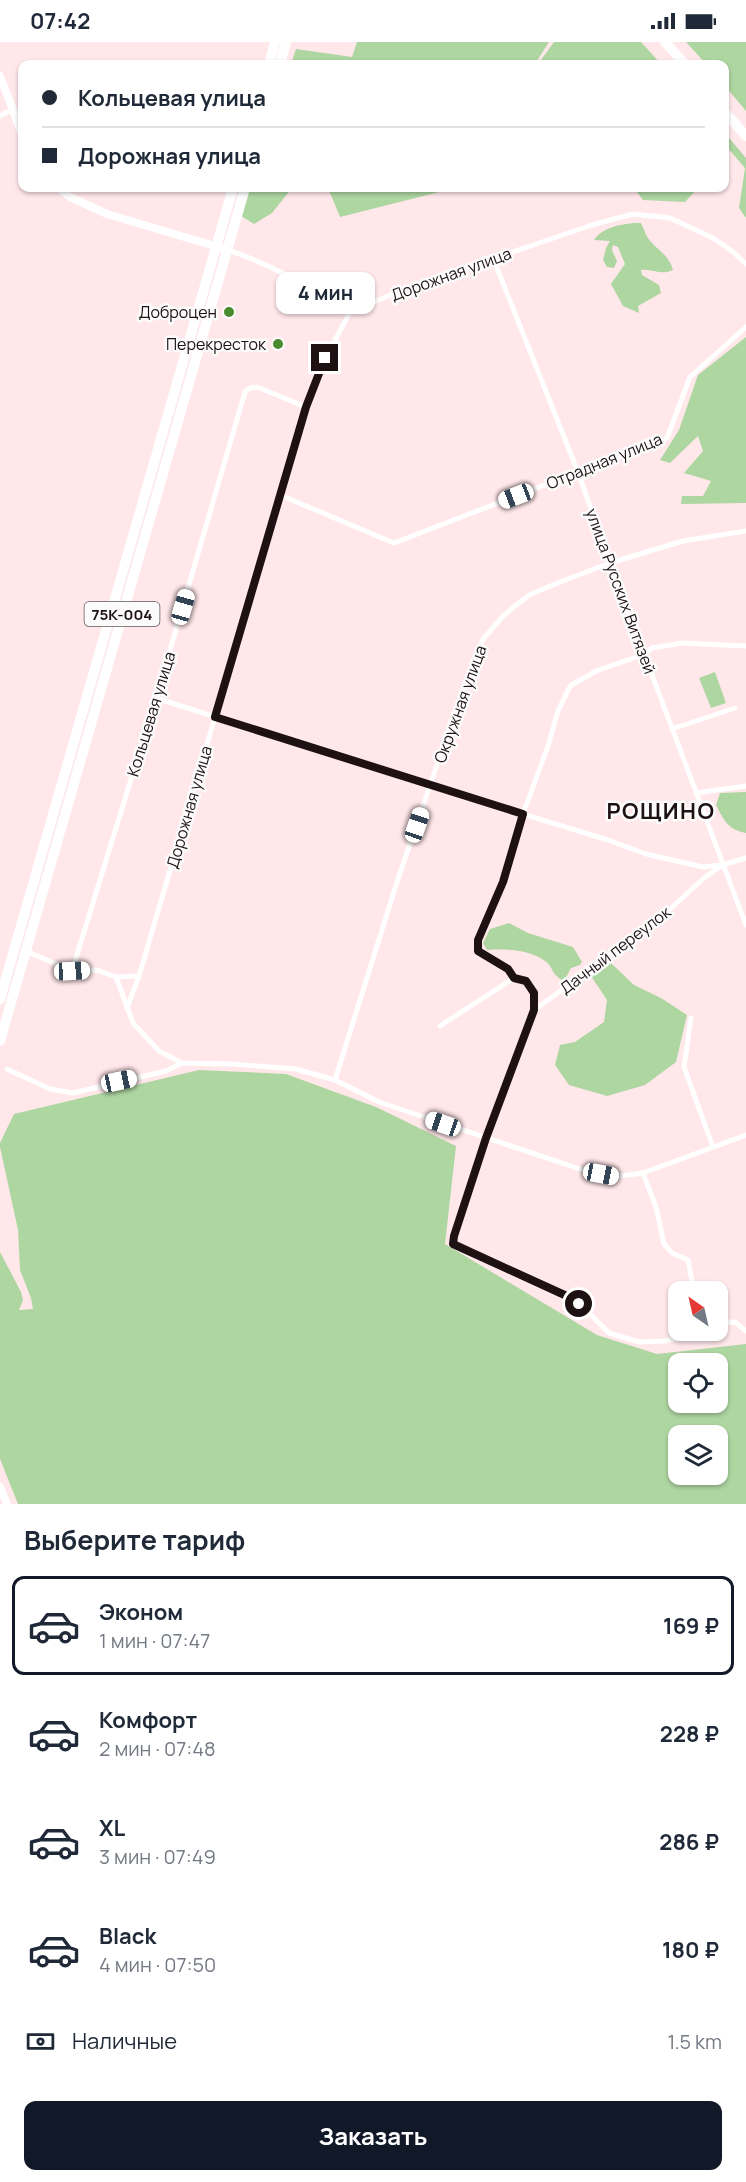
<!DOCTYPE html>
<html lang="ru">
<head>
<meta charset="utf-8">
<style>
	:root { --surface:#fff; --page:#f2f2f3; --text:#1f2937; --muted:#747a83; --line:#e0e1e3; --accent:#111827 }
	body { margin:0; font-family:Manrope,sans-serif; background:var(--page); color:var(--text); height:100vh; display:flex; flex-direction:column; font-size:22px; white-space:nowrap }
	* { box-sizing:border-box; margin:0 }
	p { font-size:20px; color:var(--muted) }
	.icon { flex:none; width:33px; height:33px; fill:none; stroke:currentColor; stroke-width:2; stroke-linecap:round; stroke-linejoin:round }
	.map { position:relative; height:1462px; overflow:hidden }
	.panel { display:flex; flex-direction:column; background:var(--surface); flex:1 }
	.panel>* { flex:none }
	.hud { position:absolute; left:18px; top:18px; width:711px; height:132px; border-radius:12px; box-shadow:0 2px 4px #0004; display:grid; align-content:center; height:132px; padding:0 24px; background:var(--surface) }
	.needle { width:39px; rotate:326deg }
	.fabs { position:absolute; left:668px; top:1239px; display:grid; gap:12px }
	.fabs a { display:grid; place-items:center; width:60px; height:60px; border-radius:12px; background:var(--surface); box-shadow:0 2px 4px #0004; font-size:30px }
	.end { position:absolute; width:27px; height:27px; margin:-14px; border:8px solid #1d1113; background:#fff; box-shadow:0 0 0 3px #fff }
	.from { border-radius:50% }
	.bubble { position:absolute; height:42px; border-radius:12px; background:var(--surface); box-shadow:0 2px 4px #0004; font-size:20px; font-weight:700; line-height:42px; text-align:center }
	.car { position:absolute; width:18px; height:36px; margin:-18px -9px; border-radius:8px; box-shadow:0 0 4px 2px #0007; background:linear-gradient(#fff 24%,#345 0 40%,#fff 0 76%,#345 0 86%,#fff 0) }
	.hud b { display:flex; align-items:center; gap:21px; height:57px; font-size:22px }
	.hud b+b { border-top:2px solid var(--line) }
	.hud i { width:15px; height:15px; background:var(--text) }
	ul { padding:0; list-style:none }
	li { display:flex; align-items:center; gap:18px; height:99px; margin:0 12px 9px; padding:0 12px; border:3px solid transparent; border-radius:12px }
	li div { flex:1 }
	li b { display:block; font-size:22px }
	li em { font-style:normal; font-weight:700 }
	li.current { border-color:var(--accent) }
	li>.icon { width:54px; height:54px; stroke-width:1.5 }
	h2 { padding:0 24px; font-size:27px; line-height:72px }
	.pay { display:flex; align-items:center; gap:15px; height:66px; padding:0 24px; font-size:22px }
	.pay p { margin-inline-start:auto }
	.cta { display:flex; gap:12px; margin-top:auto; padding:12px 24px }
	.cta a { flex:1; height:69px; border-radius:12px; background:var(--accent); color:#fff; font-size:24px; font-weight:700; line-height:69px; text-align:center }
	.status { display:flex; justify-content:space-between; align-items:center; height:42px; padding:0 30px; background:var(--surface); direction:ltr }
	.status svg { height:16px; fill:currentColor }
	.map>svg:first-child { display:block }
	.green { fill:#aed6a1; fill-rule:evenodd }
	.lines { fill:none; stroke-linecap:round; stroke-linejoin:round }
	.street { stroke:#fff; stroke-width:5 }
	.secondary { stroke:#fff; stroke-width:8 }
	.highway { stroke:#fff; stroke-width:10 }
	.route { stroke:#1d1113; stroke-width:8 }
	.poi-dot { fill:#488a2d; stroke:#fbfbfb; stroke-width:2 }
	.labels { text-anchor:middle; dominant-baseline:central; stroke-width:5; stroke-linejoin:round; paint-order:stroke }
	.shield { fill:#fbfbfb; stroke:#605759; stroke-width:1.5 }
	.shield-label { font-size:15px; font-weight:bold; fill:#1d1113 }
	.street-label { font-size:16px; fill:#1d1113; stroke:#fbfbfb }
	.poi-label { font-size:16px; fill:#1d1113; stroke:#fbfbfb; text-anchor:end }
	.district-label { font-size:22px; font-weight:bold; letter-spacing:1.5px; fill:#1d1113; stroke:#fbfbfb }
</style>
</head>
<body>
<div class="status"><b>07:42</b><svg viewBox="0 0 49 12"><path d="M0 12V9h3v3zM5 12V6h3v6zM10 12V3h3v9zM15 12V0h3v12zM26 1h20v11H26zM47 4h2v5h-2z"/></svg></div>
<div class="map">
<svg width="746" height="1462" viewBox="0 0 746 1462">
	<rect width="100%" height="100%" fill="#ffe7ea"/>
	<g class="green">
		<polygon points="357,0 549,0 535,22 291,22 296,7 352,15"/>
		<polygon points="554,0 641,0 661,22 538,22"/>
		<polygon points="686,0 746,0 746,69 725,44 724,22 706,22"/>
		<polygon points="724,90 746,116 746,176 739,166 745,126 726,104 725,106"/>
		<polygon points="250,146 292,146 272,171 254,182 241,174"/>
		<polygon points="324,146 455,146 340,175 328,146"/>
		<polygon points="634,146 698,146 685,160 643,158"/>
		<path d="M633 181H641C644 186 645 192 648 196 656 208 669 212 673 228 661 234 652 226 641 228L642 233 659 243 661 251 638 264 639 271 623 264 611 242 625 222 618 205 613 203 612 208 617 219 614 226 607 225 603 218 606 206 610 199 594 198C603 185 619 183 633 181Z"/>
		<polygon points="746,295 746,461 681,462 682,454 703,454 711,439 684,431 703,409 698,394 670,421 660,418 679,388 698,333"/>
		<polygon points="715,630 726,661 711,666 699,636"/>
		<path d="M746 750V791C728 788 724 778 716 763L720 751Z"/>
		<path d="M509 881 528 891 573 905 582 920 580 923 571 926 564 939C550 932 554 925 545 919 528 907 506 907 487 908L483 901 490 887Z"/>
		<polygon points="611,921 634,943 661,956 687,973 676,1020 645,1043 607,1054 569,1043 555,1023 560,1003 575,1000 604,980 607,958 591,934"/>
		<path d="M199 1028 286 1032 376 1065 456 1104 445 1202 597 1293 657 1312 746 1302V1462H18L0 1417V1210L21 1250 23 1258 19 1268 33 1267 31 1256 20 1228 18 1188 0 1105V1101L14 1072ZM678 1322H717V1360H678ZM678 1394H717V1432H678Z"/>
	</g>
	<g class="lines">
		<g class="street">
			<polyline points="0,74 13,67"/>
			<path d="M228 208C271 222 311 246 350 270"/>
			<polyline points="493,216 578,430 610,521 746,883"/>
			<polyline points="280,453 394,501 667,396 690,335 746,285"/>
			<polyline points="156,656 431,744 608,798 646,812 703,825 722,823 746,816"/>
			<polyline points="672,687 735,666"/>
			<polyline points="696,751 746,744"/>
			<polyline points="26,909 72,929 97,928 116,935 139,934"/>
			<polyline points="72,929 156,656 245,350 250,346 257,345 306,365"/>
			<polyline points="116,935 133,981 159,1009 182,1021 231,1022 296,1027 335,1038 379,1060 589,1130 613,1135 643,1131 746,1093"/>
			<polyline points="127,966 139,934 306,365 325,317 350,270 407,246 592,183 633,172 670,176 713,196 732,209 746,222"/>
			<polyline points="534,968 655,881 704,836 721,824"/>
			<polyline points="691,976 684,1025 713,1105"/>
			<polyline points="440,984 514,936"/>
			<polyline points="7,1027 50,1047 73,1051 166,1029 182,1021"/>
			<polyline points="335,1038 397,840 464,644 483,597 504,573 529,553 560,540 610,521 683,499 746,489"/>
			<polyline points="643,1131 656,1165 664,1202 672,1211 688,1218 694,1250"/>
			<polyline points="717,1281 735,1280 746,1289"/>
			<polyline points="695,1288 690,1293 665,1299 639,1300 609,1291 588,1270 569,1255 453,1202 454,1194 486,1096 534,968 534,951 526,939 514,936 508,927 478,909 478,898 503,840 523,772 548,704 558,669 570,644 596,629 645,612 652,606 682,601 746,604"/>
		</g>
		<g class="secondary">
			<polyline points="0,34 22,92"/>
			<polyline points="59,146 70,155 107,172 228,208"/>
			<polyline points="0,1445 7,1462"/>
		</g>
		<g class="highway">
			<polyline points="665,0 685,22"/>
			<polyline points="269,22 275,0"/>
			<polyline points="280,22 286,0"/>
			<polyline points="724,69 746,94"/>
			<polyline points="0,957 233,146"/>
			<polyline points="0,999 245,146"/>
		</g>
	</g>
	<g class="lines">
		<polyline class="route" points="325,316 306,365 215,675 523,772 503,840 478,898 478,909 508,927 514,936 526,939 534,951 534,968 486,1096 454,1194 453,1202 569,1255 579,1262"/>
	</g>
	<g class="poi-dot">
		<circle cx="229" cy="270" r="6"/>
		<circle cx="278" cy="302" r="6"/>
	</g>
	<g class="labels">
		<rect class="shield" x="84.5" y="560" width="75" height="24" rx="4.5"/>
		<g class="shield-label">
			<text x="122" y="572">75К-004</text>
		</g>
		<g class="street-label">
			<text transform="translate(451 232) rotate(-20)">Дорожная улица</text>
			<text transform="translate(604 419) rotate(-22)">Отрадная улица</text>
			<text transform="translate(621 549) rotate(70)">улица Русских Витязей</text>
			<text transform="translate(460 662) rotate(-70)">Окружная улица</text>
			<text transform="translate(151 672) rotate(-73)">Кольцевая улица</text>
			<text transform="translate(189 765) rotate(-74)">Дорожная улица</text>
			<text transform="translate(615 908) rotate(-37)">Дачный переулок</text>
		</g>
		<g class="poi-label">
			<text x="217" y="270">Доброцен</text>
			<text x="266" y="302">Перекресток</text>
		</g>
		<g class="district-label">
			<text x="661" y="769">РОЩИНО</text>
		</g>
	</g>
</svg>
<div class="fabs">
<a><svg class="needle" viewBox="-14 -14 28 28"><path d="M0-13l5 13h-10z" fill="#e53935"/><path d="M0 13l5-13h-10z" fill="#747a83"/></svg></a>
<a><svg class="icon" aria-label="locate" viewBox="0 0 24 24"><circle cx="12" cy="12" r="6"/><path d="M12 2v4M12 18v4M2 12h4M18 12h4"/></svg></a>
<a><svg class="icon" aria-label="layers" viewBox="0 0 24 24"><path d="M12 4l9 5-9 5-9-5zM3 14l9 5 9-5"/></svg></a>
</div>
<i class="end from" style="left:579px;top:1262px"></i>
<i class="end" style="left:325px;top:316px"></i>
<div class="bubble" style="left:276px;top:230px;width:99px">4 мин</div>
<i class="car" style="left:516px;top:454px;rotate:249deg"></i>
<i class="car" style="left:183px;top:565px;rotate:16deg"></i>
<i class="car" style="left:417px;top:783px;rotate:19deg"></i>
<i class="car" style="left:72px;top:929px;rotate:87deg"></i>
<i class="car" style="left:119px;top:1039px;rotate:78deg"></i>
<i class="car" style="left:443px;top:1082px;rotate:289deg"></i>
<i class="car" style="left:601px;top:1132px;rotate:101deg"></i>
<div class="hud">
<b><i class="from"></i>Кольцевая улица</b>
<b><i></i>Дорожная улица</b>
</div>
</div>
<section class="panel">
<h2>Выберите тариф</h2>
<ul>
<li class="current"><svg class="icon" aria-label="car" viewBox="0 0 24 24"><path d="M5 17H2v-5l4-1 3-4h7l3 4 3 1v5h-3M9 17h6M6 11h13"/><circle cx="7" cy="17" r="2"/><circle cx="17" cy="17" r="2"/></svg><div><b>Эконом</b><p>1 мин · 07:47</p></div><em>169 ₽</em></li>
<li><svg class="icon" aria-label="car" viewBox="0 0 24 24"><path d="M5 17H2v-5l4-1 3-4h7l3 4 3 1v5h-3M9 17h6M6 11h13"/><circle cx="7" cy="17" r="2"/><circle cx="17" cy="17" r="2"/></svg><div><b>Комфорт</b><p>2 мин · 07:48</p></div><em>228 ₽</em></li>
<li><svg class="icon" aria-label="car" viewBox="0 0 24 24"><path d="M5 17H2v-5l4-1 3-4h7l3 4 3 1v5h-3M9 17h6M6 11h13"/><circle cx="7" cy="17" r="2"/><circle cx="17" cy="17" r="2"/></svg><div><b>XL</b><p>3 мин · 07:49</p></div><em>286 ₽</em></li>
<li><svg class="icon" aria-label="car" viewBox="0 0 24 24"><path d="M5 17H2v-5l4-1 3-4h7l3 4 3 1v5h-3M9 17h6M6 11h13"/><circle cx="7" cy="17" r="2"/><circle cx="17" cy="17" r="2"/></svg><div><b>Black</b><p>4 мин · 07:50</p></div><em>180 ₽</em></li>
</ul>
<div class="pay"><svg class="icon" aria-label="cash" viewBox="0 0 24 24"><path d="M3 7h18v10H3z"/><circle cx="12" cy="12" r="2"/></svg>Наличные<p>1.5 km</p></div>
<div class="cta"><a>Заказать</a></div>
</section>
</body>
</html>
